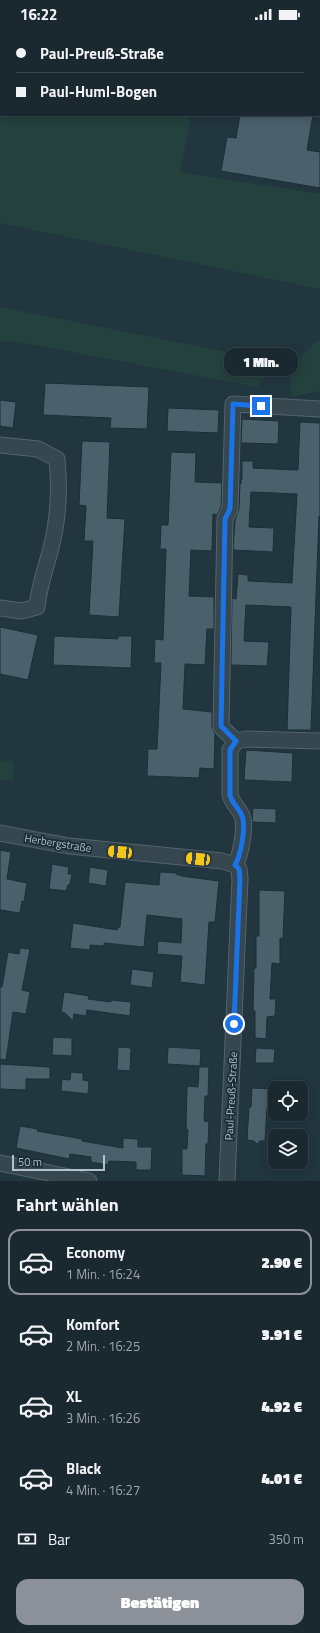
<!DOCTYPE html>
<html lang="de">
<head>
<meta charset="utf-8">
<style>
	:root { --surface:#1a2830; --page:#233038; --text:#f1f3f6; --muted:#9fa6ab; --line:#38444c; --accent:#8c9099 }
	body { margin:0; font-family:"Titillium Web",sans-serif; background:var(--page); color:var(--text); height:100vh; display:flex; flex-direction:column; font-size:15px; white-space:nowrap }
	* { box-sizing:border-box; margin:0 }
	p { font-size:13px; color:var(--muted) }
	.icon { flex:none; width:22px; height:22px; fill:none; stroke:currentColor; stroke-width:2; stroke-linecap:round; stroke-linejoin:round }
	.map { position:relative; height:1153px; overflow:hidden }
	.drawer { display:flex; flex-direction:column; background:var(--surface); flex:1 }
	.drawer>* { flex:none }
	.guide { position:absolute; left:0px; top:0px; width:320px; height:88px; box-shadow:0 2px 10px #0003,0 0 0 1px var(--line); display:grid; align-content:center; height:88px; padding:0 16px; background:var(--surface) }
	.fabs { position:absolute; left:268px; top:1053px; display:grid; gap:8px }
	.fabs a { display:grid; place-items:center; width:40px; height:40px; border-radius:8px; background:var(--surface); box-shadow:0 2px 10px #0003,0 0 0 1px var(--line); font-size:20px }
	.scale { position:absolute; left:12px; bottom:10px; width:93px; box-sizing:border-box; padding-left:4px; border:2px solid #b2c1cb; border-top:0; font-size:11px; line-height:14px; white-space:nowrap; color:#b2c1cb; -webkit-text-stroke:3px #1b2c35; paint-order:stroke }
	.end { position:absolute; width:18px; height:18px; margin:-9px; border:5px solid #1a73e8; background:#fff; box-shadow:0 0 0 2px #fff }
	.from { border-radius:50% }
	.bubble { position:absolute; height:28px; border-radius:12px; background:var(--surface); box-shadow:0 2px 10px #0003,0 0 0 1px var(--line); font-size:13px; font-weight:800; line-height:28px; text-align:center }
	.car { position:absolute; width:12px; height:24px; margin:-12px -6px; border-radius:5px; box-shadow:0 0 3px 1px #0007; background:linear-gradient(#f5c518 24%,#345 0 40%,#f5c518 0 76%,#345 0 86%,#f5c518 0) }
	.guide b { display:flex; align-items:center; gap:14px; height:38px; font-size:15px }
	.guide b+b { border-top:1px solid var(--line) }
	.guide i { width:10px; height:10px; background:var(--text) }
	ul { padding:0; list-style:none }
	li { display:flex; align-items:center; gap:12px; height:66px; margin:0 8px 6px; padding:0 8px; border:2px solid transparent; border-radius:12px }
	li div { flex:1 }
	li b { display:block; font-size:15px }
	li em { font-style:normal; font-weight:800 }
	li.on { border-color:var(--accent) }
	li>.icon { width:36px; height:36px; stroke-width:1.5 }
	h2 { padding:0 16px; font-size:18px; line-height:48px }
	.pay { display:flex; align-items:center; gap:10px; height:44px; padding:0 16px; font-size:15px }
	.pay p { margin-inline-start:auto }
	.cta { display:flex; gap:8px; margin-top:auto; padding:8px 16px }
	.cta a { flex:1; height:46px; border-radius:12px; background:var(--accent); color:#fff; font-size:16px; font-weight:800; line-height:46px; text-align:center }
	.status { display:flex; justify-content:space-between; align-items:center; height:28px; padding:0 20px; background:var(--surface); direction:ltr }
	.status svg { height:11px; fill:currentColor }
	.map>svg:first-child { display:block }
	.green { fill:#24413d }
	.building { fill:#4a606b; stroke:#1d2e37 }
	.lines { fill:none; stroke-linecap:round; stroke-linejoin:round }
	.minor-casing { stroke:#54646e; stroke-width:17 }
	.minor { stroke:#364750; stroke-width:15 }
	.route { stroke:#1a73e8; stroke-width:5 }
	.labels { text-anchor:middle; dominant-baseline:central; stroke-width:3.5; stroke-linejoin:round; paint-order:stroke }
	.street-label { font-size:11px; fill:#b2c1cb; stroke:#1b2c35 }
</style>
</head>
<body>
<div class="status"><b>16:22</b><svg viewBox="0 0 49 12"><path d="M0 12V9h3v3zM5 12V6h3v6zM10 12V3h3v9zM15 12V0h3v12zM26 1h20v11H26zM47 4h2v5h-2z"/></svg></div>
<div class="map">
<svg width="320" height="1153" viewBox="0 0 320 1153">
	<rect width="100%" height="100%" fill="#223640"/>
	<g class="green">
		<polygon points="71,0 320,0 320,54 319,1"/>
		<polygon points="0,22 1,22 1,87 191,87 180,144 320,166 320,261 0,195"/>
		<polygon points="0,279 278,334 257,359 19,314 0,313"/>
		<polygon points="316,313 320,313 320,363 292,369 290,341"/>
		<rect x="0" y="733" width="13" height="19"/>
	</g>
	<g class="building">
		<polygon points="240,87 313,87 307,122 320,124 320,160 221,143 227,109 236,110"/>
		<polygon points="45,355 149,359 147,401 110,400 111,390 43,387"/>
		<polygon points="0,372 16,374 13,400 0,398"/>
		<polygon points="168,380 219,382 218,405 167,403"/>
		<polygon points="242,391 279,393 278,416 241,415"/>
		<polygon points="300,394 320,395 320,488 319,488 311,702 287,702 291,579 246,577 244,613 269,614 267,638 231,637 232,570 236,571 238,546 248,547 248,553 292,555 295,501 297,466 251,464 249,499 274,500 273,524 233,522 235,492 239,481 240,456 241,456 241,451 242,451 242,433 253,433 253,440 298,442"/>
		<polygon points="82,413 110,414 107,490 125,491 119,589 89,587 93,513 84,513 86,478 79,477"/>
		<polygon points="171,424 196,425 195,454 222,455 221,479 217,487 213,486 212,523 191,522 189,568 214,569 214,601 207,601 205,637 185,636 183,681 212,684 212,699 215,706 214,741 200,740 199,750 147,748 148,721 157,721 161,635 154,635 155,611 163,612 166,521 160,521 161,497 168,497"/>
		<polygon points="0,599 38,607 28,652 0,646"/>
		<polygon points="54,608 118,611 118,608 132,608 131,640 53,637"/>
		<polygon points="246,722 293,725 292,754 244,752"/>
		<polygon points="253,780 276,781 276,795 252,794"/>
		<polygon points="0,822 11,824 7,851 27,855 24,874 22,873 20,885 0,882"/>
		<polygon points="52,836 69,839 68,846 72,846 70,857 68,857 66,863 49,861"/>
		<polygon points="90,839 108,842 106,858 88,855"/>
		<polygon points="160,844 177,845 177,847 181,847 181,848 219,853 215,894 209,894 205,957 180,954 182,928 157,926 158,913 181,915 182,891 147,887 144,919 104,915 104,918 90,917 90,922 70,920 73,895 117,902 118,899 120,899 125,854 159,857"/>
		<polygon points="259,862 285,863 283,911 280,910 280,936 272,935 270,971 276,971 275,988 267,989 266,1011 255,1010 255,983 253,983 254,940 256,940 256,908 259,908"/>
		<polygon points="20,920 30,921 22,962 30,964 26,986 13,984 6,1032 0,1031 0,959 2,959 8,924 19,926"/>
		<polygon points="132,941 154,944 152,960 130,957"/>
		<polygon points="64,964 89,968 88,971 111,974 111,972 131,974 130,988 87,982 86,988 74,986 73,993 65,985 61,984"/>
		<polygon points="53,1009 72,1010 72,1028 52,1027"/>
		<polygon points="118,1019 131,1020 130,1043 117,1042"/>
		<polygon points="168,1019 201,1021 200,1038 167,1036"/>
		<polygon points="256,1020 275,1021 274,1035 255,1035"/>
		<polygon points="0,1036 50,1039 50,1051 26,1051 26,1062 0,1061"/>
		<polygon points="199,1039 209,1039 208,1068 205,1068 204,1093 209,1094 208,1116 206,1116 205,1148 182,1147 182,1121 187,1121 188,1102 186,1101 187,1058 198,1059"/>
		<polygon points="71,1044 83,1045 83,1052 89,1053 88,1066 61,1063 62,1051 70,1052"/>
		<polygon points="252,1060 275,1061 275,1080 267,1080 265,1113 260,1113 257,1116 254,1113 247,1112 249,1079 251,1079"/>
		<polygon points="20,1098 38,1101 37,1103 82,1111 82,1113 123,1120 123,1110 138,1111 138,1119 152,1119 151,1142 136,1142 136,1134 109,1133 108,1137 91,1134 91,1129 70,1126 69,1131 16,1120"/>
	</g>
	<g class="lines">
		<defs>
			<g id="minor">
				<polyline points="37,1 38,0"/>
				<polyline points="0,24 1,23"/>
				<path d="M0 417 38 421 57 431C60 462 59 489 51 520 46 540 39 558 37 579L21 583 0 580"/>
				<polyline points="236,713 221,699 225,491 230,481 233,376 320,381"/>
				<polyline points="236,713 247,711 320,713"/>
				<polyline points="0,805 69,818 222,833 235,837"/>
				<path d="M235 837C241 827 245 802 243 791 242 783 232 776 230 767V722L236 713"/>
				<polyline points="0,1135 89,1153"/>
				<polyline points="227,1153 240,851 239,841 235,837"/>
			</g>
		</defs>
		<use href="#minor" class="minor-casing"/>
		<use href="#minor" class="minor"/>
	</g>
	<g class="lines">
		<path class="route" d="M234 996 240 851 239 841 235 837C241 827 245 803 243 791 242 783 232 776 230 767V722L236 713 221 698 225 491 230 481 233 376 261 378"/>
	</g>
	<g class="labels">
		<g class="street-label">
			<text transform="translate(58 815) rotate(9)">Herbergstraße</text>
			<text transform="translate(231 1068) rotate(-87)">Paul-Preuß-Straße</text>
		</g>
	</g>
</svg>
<div class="fabs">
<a><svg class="icon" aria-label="locate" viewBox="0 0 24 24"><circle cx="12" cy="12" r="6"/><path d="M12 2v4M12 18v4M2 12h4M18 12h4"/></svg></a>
<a><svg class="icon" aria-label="layers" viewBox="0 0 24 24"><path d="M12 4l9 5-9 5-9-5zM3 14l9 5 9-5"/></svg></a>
</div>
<div class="scale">50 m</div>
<i class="end from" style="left:234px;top:996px"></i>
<i class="end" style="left:261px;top:378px"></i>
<div class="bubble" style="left:224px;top:320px;width:74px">1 Min.</div>
<i class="car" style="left:120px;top:824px;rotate:275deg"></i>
<i class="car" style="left:198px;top:831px;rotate:276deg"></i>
<div class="guide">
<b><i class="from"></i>Paul-Preuß-Straße</b>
<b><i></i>Paul-Huml-Bogen</b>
</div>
</div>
<section class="drawer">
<h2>Fahrt wählen</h2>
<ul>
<li class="on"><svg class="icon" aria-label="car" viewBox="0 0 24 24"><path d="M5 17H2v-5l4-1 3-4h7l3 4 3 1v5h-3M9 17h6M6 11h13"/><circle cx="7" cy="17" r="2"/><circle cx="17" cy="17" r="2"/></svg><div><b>Economy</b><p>1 Min. · 16:24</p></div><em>2.90 €</em></li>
<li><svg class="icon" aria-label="car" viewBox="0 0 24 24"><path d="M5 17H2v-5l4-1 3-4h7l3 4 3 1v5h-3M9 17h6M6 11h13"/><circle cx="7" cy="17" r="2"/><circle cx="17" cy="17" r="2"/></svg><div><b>Komfort</b><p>2 Min. · 16:25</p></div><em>3.91 €</em></li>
<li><svg class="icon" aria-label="car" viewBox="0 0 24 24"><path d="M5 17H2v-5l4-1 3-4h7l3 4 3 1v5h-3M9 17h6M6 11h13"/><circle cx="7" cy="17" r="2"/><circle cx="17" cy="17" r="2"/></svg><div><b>XL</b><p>3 Min. · 16:26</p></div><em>4.92 €</em></li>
<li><svg class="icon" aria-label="car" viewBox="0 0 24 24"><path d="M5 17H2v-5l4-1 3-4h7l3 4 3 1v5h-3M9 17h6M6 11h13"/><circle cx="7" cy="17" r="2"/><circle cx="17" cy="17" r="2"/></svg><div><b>Black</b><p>4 Min. · 16:27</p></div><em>4.01 €</em></li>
</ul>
<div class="pay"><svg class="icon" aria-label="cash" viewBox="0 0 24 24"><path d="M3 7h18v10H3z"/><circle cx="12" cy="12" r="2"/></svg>Bar<p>350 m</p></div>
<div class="cta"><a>Bestätigen</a></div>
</section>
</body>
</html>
